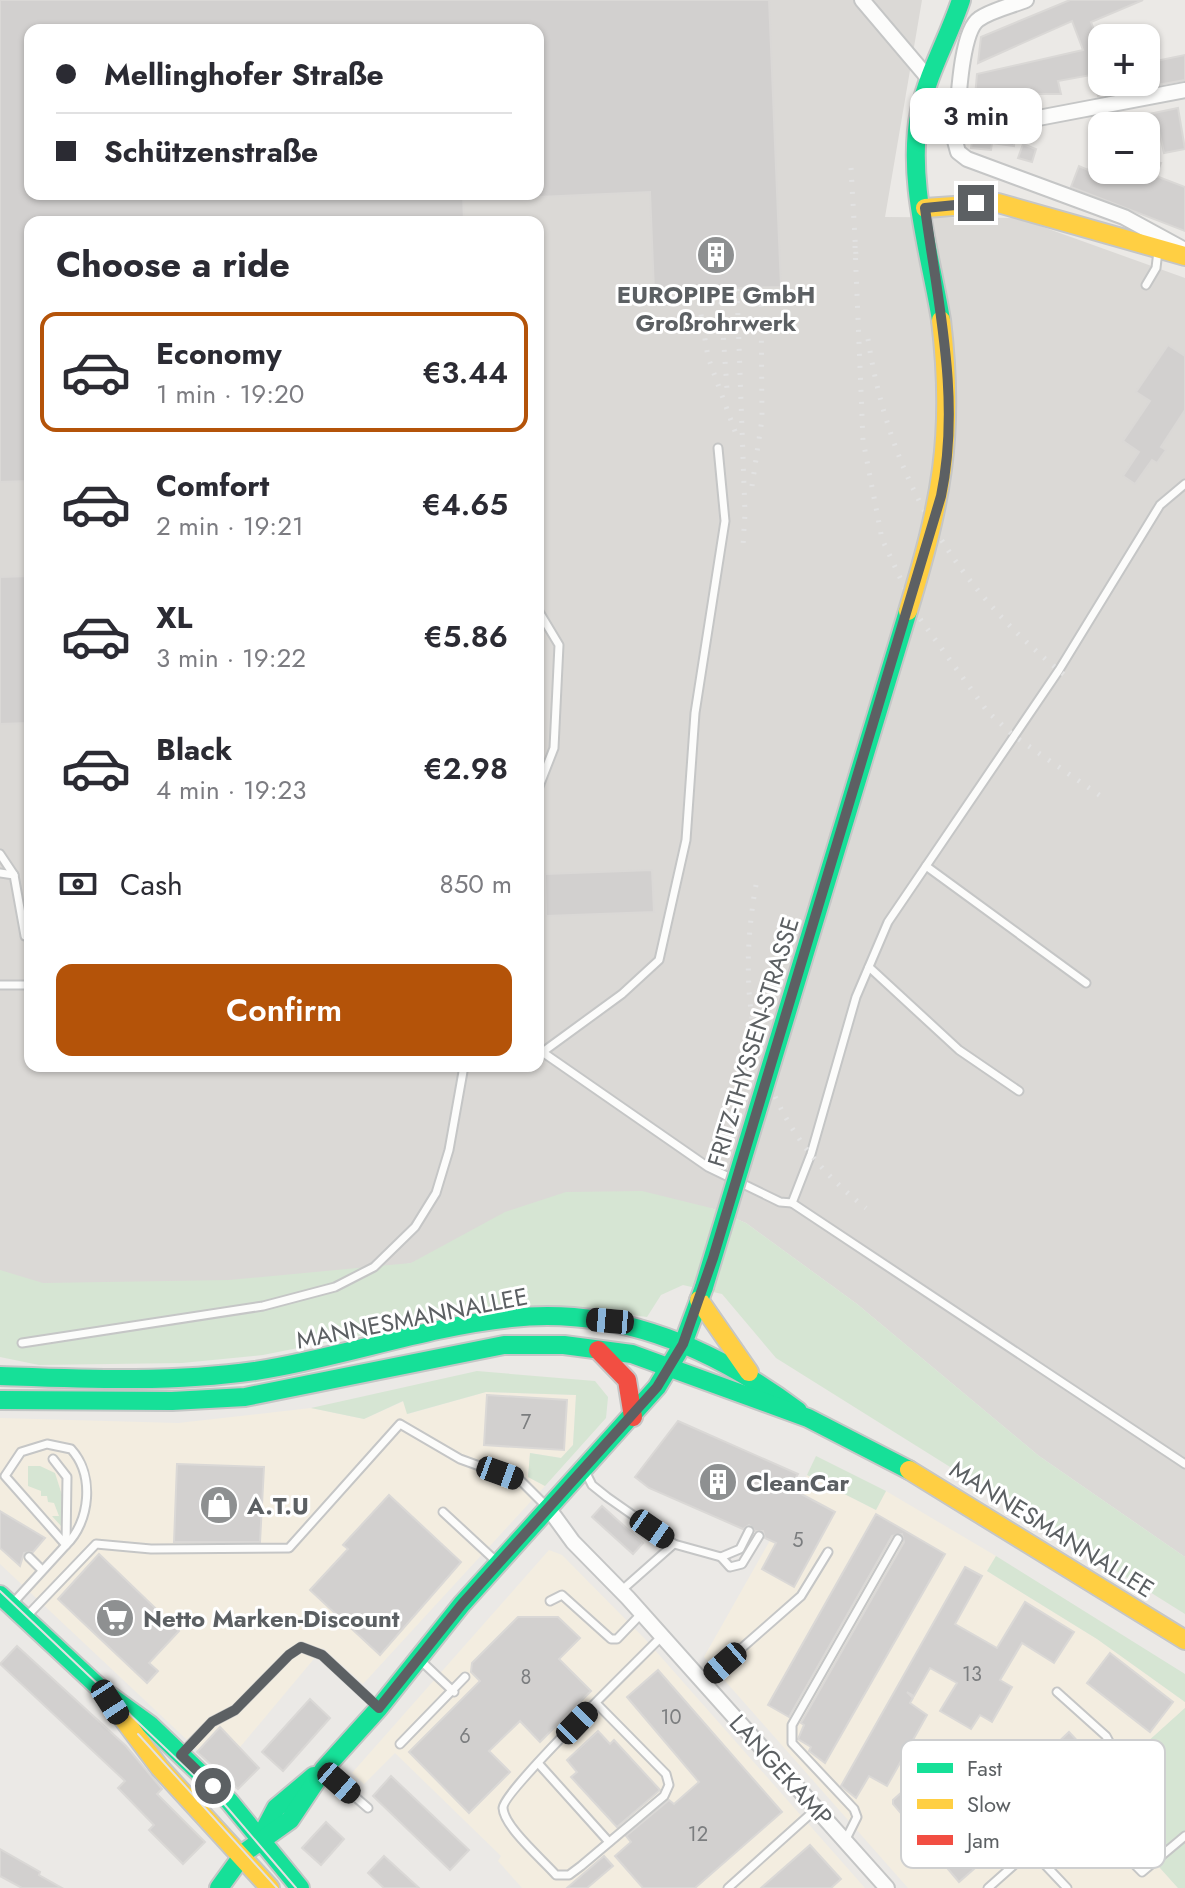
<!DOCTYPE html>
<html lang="en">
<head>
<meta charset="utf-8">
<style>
	:root { --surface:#fff; --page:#f7f7f7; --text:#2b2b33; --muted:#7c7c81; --line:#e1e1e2; --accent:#b45309 }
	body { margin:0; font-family:Jost,sans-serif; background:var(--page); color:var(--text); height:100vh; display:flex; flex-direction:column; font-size:30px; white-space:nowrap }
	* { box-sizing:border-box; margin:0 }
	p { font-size:26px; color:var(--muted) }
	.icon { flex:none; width:44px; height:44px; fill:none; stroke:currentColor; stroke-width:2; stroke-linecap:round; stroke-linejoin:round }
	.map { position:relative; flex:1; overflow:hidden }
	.drawer { position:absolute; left:24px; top:216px; width:520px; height:856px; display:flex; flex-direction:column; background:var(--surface); border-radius:16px; box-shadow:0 2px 6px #0004 }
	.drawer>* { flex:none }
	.banner { position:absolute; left:24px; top:24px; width:520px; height:176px; border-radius:16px; box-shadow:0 2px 6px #0004; display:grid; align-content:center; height:176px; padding:0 32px; background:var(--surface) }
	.tools { position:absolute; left:1088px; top:24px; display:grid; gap:16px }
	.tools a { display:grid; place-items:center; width:72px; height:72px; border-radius:16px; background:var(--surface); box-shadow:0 2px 6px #0004; font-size:40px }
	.end { position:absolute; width:36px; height:36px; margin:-18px; border:10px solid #5c6063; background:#fff; box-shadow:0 0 0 4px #fff }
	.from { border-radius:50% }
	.bubble { position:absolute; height:56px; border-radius:16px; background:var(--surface); box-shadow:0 2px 6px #0004; font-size:26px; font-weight:600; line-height:56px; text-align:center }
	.car { position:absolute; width:24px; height:48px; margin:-24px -12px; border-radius:10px; box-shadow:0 0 6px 2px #0007; background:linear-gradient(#222 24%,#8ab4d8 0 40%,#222 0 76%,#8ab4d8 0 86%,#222 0) }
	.banner b { display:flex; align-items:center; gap:28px; height:76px; font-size:30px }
	.banner b+b { border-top:2px solid var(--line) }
	.banner i { width:20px; height:20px; background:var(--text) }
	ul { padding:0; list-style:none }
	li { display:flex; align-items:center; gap:24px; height:120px; margin:0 16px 12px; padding:0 16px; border:4px solid transparent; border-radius:16px }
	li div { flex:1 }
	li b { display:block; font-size:30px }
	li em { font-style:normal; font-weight:600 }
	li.selected { border-color:var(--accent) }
	li>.icon { width:72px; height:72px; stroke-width:1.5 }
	h2 { padding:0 32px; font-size:36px; line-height:96px }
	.pay { display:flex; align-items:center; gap:20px; height:88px; padding:0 32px; font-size:30px }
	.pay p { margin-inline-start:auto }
	.cta { display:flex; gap:16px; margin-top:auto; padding:16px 32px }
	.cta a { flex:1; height:92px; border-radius:16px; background:var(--accent); color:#fff; font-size:32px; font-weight:600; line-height:92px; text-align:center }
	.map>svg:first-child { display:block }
	.commercial { fill:#f3ede0 }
	.industrial { fill:#dbd9d6; fill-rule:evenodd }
	.green { fill:#d6e5d3 }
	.building { fill:#d2d0cf; stroke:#dad8d6; stroke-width:2 }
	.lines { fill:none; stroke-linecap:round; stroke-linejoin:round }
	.lane-casing { stroke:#c5c6c6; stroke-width:11 }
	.street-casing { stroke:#c5c6c6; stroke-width:18 }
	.fast-casing { stroke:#c5c6c6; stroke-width:22 }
	.slow-casing { stroke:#c5c6c6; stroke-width:22 }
	.jam-casing { stroke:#c5c6c6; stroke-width:22 }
	.lane { stroke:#fcfcfb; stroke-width:7 }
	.street { stroke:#fcfcfb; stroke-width:14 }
	.fast { stroke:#16e098; stroke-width:18 }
	.slow { stroke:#ffcf43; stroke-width:18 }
	.jam { stroke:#f24e42; stroke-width:18 }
	.tram { stroke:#e2e2e2; stroke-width:2 }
	.rail { stroke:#e2e2e2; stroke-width:5; stroke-dasharray:2 10; stroke-linecap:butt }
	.fast-bridge-casing { stroke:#c5c6c6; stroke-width:22; stroke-linecap:butt }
	.slow-bridge-casing { stroke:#c5c6c6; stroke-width:22; stroke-linecap:butt }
	.fast-bridge { stroke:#16e098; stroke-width:18 }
	.slow-bridge { stroke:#ffcf43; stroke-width:18 }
	.route { stroke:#5c6063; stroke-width:10 }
	.labels { text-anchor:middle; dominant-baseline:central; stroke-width:6; stroke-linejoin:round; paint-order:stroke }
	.number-label { font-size:20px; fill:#7b7d7f }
	.poi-label { font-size:24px; font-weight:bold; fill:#5c6063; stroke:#fff; text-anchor:start }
	.street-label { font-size:24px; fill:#5c6063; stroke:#fff }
	.key { fill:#fff; stroke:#cecfd0; stroke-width:2 }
	.key-label { font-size:22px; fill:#5c6063 }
</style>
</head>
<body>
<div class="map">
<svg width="1185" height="1888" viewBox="0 0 1185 1888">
	<rect width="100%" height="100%" fill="#ebe9e6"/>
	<g class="commercial">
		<polygon points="486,1392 576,1395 573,1445 561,1458 530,1453 528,1477 545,1486 363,1684 323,1648 220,1771 0,1564 0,1418 178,1423 311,1408 364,1419 404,1401 408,1414"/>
		<polygon points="807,1475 876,1510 886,1491 996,1556 987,1571 1097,1639 1185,1702 1185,1708 1136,1753 1144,1776 1107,1809 1178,1888 908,1888 704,1657"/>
		<polygon points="549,1550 562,1555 646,1640 865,1888 522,1888 498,1861 501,1856 395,1753 364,1784 352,1773"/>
	</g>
	<path class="industrial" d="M0 0H922L885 217 1018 218 1185 278V1557L1039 1456 857 1304 746 1223 711 1208 411 1263 0 1356ZM30 30H538V194H30ZM30 222H538V1066H30Z"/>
	<g class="green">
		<polygon points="642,1191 711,1208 746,1223 857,1304 1039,1456 1185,1557 1185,1614 776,1358 722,1294 683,1285 661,1295 647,1317 578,1308 468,1314 263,1355 182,1363 39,1365 0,1357 0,1270 43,1283 229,1280 411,1263 505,1212 566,1192"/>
		<polygon points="477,1371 595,1381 608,1397 606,1418 545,1486 528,1477 530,1453 561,1458 573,1445 576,1395 486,1392 407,1414 403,1401 364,1419 311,1408"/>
		<polygon points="816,1456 886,1491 876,1510 807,1475"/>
		<polygon points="28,1466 40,1466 55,1473 62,1495 61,1526 52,1516 59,1516 54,1503 48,1502 47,1496 41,1496 41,1491 28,1486"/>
		<polygon points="996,1556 1185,1674 1185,1702 1097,1639 987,1571"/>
		<polygon points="1185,1708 1185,1888 1178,1888 1107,1809 1144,1776 1135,1753"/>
	</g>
	<g class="building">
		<polygon points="0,0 769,0 781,287 654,291 650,192 538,197 538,30 30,30 30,194 463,194 464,222 30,222 30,481 0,482"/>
		<polygon points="1070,0 1143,0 1091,22 1102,50 1102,73 1058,81 1061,94 1016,94 1018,108 974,109 977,74 1083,50 1072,21 978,63 981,37"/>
		<polygon points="1185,55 1185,80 1146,87 1146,63"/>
		<polygon points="1095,82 1144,82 1144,88 1098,96"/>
		<polygon points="1178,108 1185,149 1164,153 1158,126 1121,126 1120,120"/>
		<polygon points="974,129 1015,134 1014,146 992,143 991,150 971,148"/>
		<polygon points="1101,138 1102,170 1146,170 1146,160 1161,163 1156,176 1185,187 1185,231 1071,187 1079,166 1088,170"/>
		<polygon points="1023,144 1036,149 1032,162 1018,158"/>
		<polygon points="1168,345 1185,356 1185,410 1161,447 1166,450 1157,463 1152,460 1135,484 1123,476 1139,452 1123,441 1150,401 1136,392"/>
		<polygon points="30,576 30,723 0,724 0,577"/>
		<polygon points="652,870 654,912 546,916 545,874"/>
		<polygon points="487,1395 567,1400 564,1450 484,1445"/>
		<polygon points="678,1421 798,1474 790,1488 835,1512 794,1587 762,1569 776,1543 765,1538 763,1531 755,1531 749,1525 743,1529 649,1488 635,1477"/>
		<polygon points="177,1464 264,1467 260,1542 174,1542"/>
		<polygon points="389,1495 461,1562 380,1655 310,1590 348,1549 343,1545"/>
		<polygon points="602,1506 643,1543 633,1554 592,1517"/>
		<polygon points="0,1511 45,1538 33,1552 24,1553 20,1566 0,1548"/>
		<polygon points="876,1514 945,1554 825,1763 809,1751 811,1747 798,1739 804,1725 801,1723 904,1542 902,1534 892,1536 789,1717 768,1705"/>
		<polygon points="99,1554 179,1631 149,1663 158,1671 147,1683 58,1599"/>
		<polygon points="965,1567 982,1576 955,1624 997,1648 1025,1602 1074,1632 1054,1663 1022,1643 1000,1680 1012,1687 992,1722 980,1715 971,1729 940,1711 957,1683 930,1668 914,1696 907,1692 913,1698 910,1703 927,1715 887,1786 869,1776 856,1798 841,1786"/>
		<polygon points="518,1617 558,1617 580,1638 559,1659 591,1691 540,1742 520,1721 489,1751 510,1772 469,1813 409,1752 480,1681 471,1672 472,1663"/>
		<polygon points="17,1646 126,1746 162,1789 157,1794 205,1842 183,1864 149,1830 154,1825 118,1788 125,1781 0,1664"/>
		<polygon points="1110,1653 1173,1702 1150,1732 1087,1683"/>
		<polygon points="658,1670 782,1812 695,1888 643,1888 615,1856 631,1842 626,1836 669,1800 674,1804 699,1782 627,1697"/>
		<polygon points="310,1699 330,1718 283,1771 262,1752"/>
		<polygon points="220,1727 259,1768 238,1789 197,1752"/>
		<polygon points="598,1731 610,1744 614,1740 660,1790 617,1827 571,1777 577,1772 567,1760"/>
		<polygon points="1069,1732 1099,1764 1055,1797 1044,1785 1065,1764 1051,1749"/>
		<polygon points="953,1746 1022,1827 959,1882 893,1804 893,1800"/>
		<polygon points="391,1776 469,1850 450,1870 373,1796"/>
		<polygon points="326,1822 344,1839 321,1865 302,1848"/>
		<polygon points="810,1845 841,1879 831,1888 761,1888"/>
		<polygon points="0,1849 40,1872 39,1875 62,1888 22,1888 0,1876"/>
		<polygon points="384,1856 419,1888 384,1888 368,1873"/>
		<polygon points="604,1856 613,1866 587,1888 567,1888"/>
	</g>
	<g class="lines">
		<defs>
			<g id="lane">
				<polyline points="1146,285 1156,268 1158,251"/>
				<polyline points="538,610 559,645 554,748 538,789"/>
				<polyline points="0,854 14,875"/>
				<polyline points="926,866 1086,983"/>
				<polyline points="0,873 14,875 25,936 30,936"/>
				<polyline points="869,967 959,1050 1019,1091"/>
				<polyline points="0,985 30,985"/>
				<polyline points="538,1049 708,1167 780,1202 792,1203 811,1154 856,997 888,922 1059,670 1160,505 1185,484"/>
				<polyline points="544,1051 622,994 659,960 686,840 695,713 725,521 718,448"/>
				<polyline points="792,1203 1185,1464"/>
				<polyline points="22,1343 263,1306 335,1287 374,1267 415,1227 436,1193 449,1150 464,1066"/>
				<path d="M47 1444 71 1449C95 1475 90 1522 66 1545L5 1476 21 1452Z"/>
				<polyline points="585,1471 592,1485 607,1497 674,1544 721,1557 730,1567 742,1564 759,1536"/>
				<polyline points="443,1512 497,1562"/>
				<polyline points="29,1557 42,1570"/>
				<polyline points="721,1557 740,1549 749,1531"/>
				<polyline points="622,1590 674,1544"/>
				<polyline points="550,1601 562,1595 611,1639 617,1639 642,1613"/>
				<polyline points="13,1603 66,1545 67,1477 53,1459"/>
				<polyline points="27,1616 96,1544 151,1549 289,1548 400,1424 460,1459 521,1481 547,1507"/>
				<polyline points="420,1660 454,1692"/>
				<polyline points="703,1682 801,1596 828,1552"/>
				<path d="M596 1703 666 1774 669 1785 664 1796 581 1866 569 1875H556C543 1860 504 1827 503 1808 502 1792 641 1658 662 1636"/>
				<polyline points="400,1744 465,1677"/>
				<polyline points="182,1753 212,1722 235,1710 289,1655 301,1647 322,1655 378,1707"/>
				<polyline points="538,1763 609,1842"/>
				<polyline points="325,1771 368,1808"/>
				<polyline points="1079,1808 1142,1872 1185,1836"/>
				<polyline points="845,1841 857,1817 854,1809 792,1743 792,1725 898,1539"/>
				<polyline points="1032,1851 1067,1888"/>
				<polyline points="728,1888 816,1809"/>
				<polyline points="988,1888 1110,1780 1119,1760 1106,1736 1057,1692"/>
			</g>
			<g id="street">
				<polyline points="862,0 929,79"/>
				<path d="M1026 0C1011 6 992 10 979 19 959 32 958 116 955 141L958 152 967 159 1124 217 1181 248"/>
				<polyline points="958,119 1033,119 1185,90"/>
				<polyline points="549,1509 573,1542 628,1598 887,1888"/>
			</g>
			<g id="fast">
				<path d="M941 320C930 253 906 178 920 111 928 72 949 37 961 0"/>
				<path d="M0 1376C85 1379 171 1383 255 1371 341 1358 424 1327 511 1318 618 1306 714 1348 798 1411"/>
				<polyline points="0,1400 172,1401 245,1397 504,1345 564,1345 632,1354 808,1418 909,1470"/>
				<polyline points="0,1595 103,1691 150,1725 229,1801 300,1888"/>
				<polyline points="259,1840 276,1808 314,1776"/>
				<polyline points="219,1888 245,1852 290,1820 324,1769 379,1708 462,1604 657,1387 683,1344 704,1287"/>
			</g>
			<g id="slow">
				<polyline points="925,208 998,203 1185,256"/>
				<polyline points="699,1300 749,1372"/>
				<polyline points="909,1470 1185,1640"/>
				<polyline points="109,1700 160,1768 270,1888"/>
			</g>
			<polyline id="jam" points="598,1350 627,1380 633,1417"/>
		</defs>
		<use href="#lane" class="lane-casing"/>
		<use href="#street" class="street-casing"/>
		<use href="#fast" class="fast-casing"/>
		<use href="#slow" class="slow-casing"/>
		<use href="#jam" class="jam-casing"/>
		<use href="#lane" class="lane"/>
		<use href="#street" class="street"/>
		<use href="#fast" class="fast"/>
		<use href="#slow" class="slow"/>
		<use href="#jam" class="jam"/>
		<g class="tram">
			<polyline points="0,1591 225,1805 296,1888"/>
			<polyline points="138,1734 277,1888"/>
		</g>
		<g class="rail">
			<polyline points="851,168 856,256"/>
			<polyline points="855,246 863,440 882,539 918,616 987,711 1014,736 1105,799"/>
			<polyline points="737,289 745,513 743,545"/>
			<polyline points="720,290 727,389"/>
			<polyline points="697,291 708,357 736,434"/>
			<path d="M868 339C890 482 958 592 1071 680"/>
			<polyline points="752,486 762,419 761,288"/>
			<path d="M756 885C733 1011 759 1126 866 1208"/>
		</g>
		<defs>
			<polyline id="fast-bridge" points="704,1287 908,611"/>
			<path id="slow-bridge" d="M908 611C941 502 955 436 941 320"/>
		</defs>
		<use href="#fast-bridge" class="fast-bridge-casing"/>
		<use href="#slow-bridge" class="slow-bridge-casing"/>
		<use href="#fast-bridge" class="fast-bridge"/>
		<use href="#slow-bridge" class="slow-bridge"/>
	</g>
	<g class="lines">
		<path class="route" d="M213 1786 181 1755 212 1722 235 1710 289 1655 301 1647 322 1655 379 1708 462 1604 657 1387 683 1344 713 1258 941 496C961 400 938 304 925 208L976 203"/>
	</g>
	<defs>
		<symbol id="building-disc" viewBox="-11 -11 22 22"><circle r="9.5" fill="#8e9091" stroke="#fff"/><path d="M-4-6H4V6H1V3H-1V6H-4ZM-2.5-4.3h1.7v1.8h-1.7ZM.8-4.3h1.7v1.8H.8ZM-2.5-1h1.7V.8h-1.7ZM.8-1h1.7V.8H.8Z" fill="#fff"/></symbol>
		<symbol id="shop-disc" viewBox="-11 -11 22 22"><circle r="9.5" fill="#8e9091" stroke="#fff"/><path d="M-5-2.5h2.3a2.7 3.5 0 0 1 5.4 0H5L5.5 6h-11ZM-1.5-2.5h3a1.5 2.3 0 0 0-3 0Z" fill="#fff"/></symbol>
		<symbol id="supermarket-disc" viewBox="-11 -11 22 22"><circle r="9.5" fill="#8e9091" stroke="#fff"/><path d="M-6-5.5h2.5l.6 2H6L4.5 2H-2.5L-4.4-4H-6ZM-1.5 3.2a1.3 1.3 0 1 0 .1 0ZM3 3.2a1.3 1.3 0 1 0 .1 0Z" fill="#fff"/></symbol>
	</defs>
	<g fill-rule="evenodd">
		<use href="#building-disc" x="694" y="233" width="44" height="44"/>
		<use href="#building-disc" x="696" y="1460" width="44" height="44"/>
		<use href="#shop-disc" x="197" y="1483" width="44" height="44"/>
		<use href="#supermarket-disc" x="93" y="1596" width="44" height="44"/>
	</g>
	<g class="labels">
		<g class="number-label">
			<text x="526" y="1422">7</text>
			<text x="798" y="1540">5</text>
			<text x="972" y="1674">13</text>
			<text x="526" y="1677">8</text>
			<text x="671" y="1717">10</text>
			<text x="465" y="1736">6</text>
			<text x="698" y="1834">12</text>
		</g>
		<g class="poi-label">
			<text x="716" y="294" text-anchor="middle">EUROPIPE GmbH<tspan x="716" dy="28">Großrohrwerk</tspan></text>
			<text x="746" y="1482">CleanCar</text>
			<text x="247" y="1505">A.T.U</text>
			<text x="143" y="1618">Netto Marken-Discount</text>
		</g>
		<g class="street-label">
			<text transform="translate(753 1042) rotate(-73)">FRITZ-THYSSEN-STRASSE</text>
			<text transform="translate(412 1318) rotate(-11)">MANNESMANNALLEE</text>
			<text transform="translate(1052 1529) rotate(32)">MANNESMANNALLEE</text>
			<text transform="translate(781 1770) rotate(48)">LANGEKAMP</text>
		</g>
	</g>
	<rect x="901" y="1740" width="264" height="128" rx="12" class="key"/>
	<rect x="917" y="1763" width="36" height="10" fill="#16e098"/>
	<rect x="917" y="1799" width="36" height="10" fill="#ffcf43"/>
	<rect x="917" y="1835" width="36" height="10" fill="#f24e42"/>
	<g class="key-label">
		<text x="967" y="1776">Fast</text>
		<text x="967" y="1812">Slow</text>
		<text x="967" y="1848">Jam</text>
	</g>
</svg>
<div class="tools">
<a>+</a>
<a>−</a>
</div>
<i class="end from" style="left:213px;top:1786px"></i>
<i class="end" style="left:976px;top:203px"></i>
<div class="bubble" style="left:910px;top:88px;width:132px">3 min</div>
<i class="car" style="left:610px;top:1321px;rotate:275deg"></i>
<i class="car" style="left:500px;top:1473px;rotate:110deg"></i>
<i class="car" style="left:652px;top:1529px;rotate:125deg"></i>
<i class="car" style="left:725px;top:1663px;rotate:229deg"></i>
<i class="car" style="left:110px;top:1702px;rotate:147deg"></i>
<i class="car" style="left:577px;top:1723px;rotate:44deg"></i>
<i class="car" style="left:339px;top:1783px;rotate:131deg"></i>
<div class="banner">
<b><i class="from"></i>Mellinghofer Straße</b>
<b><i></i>Schützenstraße</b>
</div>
<section class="drawer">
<h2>Choose a ride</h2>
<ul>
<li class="selected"><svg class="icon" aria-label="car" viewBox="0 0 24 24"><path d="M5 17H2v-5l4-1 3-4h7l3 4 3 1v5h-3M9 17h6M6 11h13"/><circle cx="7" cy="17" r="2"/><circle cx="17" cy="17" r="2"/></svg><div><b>Economy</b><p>1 min · 19:20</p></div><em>€3.44</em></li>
<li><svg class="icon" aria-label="car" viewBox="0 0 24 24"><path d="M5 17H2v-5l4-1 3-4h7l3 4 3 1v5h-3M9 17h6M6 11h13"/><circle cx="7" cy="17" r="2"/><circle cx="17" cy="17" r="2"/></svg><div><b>Comfort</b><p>2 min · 19:21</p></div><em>€4.65</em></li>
<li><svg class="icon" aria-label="car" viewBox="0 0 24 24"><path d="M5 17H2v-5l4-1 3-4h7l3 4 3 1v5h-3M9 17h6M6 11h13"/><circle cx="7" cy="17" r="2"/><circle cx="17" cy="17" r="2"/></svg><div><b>XL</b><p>3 min · 19:22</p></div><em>€5.86</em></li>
<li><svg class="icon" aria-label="car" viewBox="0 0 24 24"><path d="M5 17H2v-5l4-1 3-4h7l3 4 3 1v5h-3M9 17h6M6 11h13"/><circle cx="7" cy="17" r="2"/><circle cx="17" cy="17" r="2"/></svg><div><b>Black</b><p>4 min · 19:23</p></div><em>€2.98</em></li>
</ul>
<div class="pay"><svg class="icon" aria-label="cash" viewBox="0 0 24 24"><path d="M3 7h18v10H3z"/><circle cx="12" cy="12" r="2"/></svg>Cash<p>850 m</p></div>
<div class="cta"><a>Confirm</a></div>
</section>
</div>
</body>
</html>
